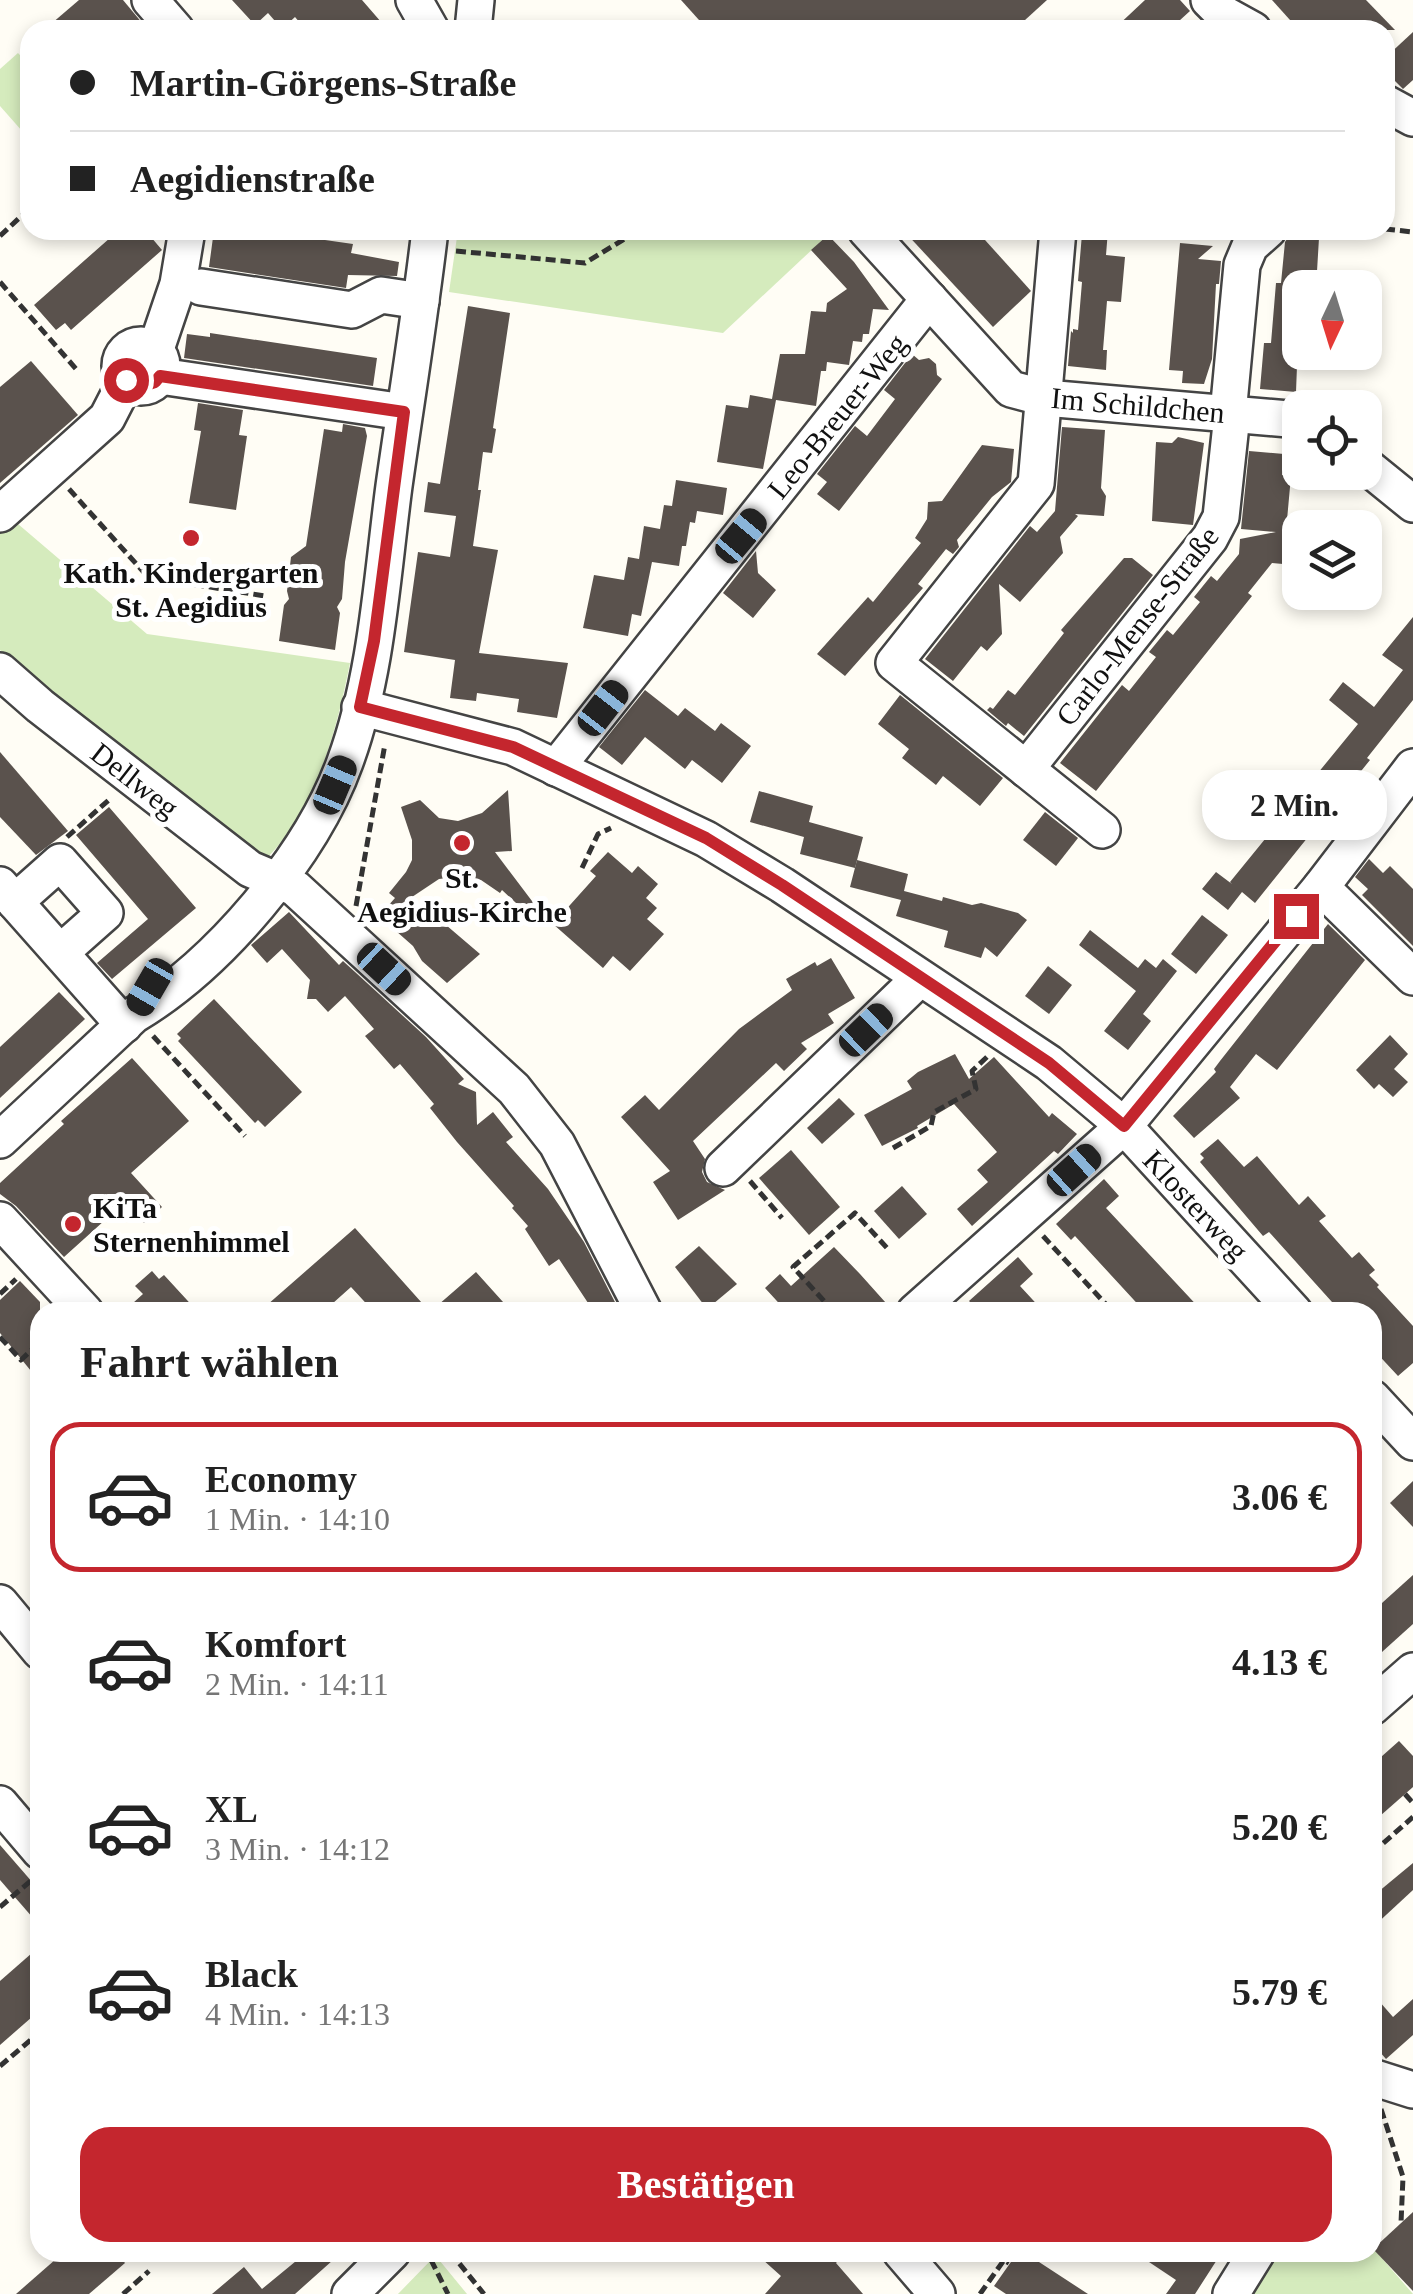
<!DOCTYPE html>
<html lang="de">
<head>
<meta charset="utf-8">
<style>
	:root { --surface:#fff; --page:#f2f2f2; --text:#222; --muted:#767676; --line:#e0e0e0; --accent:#c4262e }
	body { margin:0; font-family:"Times New Roman",serif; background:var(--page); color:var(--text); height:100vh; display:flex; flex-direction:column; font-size:38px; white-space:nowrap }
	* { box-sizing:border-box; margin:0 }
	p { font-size:32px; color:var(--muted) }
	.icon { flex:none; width:55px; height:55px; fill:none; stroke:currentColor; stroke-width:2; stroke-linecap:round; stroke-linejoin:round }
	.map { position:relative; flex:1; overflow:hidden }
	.details { position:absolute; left:30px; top:1302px; width:1352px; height:960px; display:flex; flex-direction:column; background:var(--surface); border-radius:30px; box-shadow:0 5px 15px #0003 }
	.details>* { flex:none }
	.top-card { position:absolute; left:20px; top:20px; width:1375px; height:220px; border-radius:30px; box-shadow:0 5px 15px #0003; display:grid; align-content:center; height:220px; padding:0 50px; background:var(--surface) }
	.needle { width:65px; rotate:184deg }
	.fabs { position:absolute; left:1282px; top:270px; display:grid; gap:20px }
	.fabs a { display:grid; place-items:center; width:100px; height:100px; border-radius:20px; background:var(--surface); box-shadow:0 5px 15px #0003; font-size:50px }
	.end { position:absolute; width:45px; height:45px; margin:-22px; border:12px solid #c4262e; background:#fff; box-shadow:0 0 0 5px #fff }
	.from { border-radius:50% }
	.bubble { position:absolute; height:70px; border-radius:30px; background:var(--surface); box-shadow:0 5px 15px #0003; font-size:32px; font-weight:600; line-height:70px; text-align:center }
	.car { position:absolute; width:30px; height:60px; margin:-30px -15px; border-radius:12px; box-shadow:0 0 8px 2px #0007; background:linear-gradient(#222 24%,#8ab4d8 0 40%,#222 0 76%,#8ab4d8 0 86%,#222 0) }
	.top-card b { display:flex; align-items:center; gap:35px; height:95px; font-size:38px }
	.top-card b+b { border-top:2px solid var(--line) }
	.top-card i { width:25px; height:25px; background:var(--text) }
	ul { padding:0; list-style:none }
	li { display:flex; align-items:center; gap:30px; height:150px; margin:0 20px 15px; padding:0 30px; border:5px solid transparent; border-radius:30px }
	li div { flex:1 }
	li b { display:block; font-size:38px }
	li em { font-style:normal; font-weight:600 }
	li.selected { border-color:var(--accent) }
	li>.icon { width:90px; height:90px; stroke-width:1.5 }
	h2 { padding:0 50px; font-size:45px; line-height:120px }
	.cta { display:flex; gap:20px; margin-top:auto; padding:20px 50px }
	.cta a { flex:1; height:115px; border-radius:30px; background:var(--accent); color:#fff; font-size:40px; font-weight:600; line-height:115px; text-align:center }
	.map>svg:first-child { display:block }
	.green { fill:#d5ebbd }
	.building { fill:#5a524d }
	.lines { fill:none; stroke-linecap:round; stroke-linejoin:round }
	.minor-casing { stroke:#444; stroke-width:40 }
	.path { stroke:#333; stroke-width:5; stroke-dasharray:10 5; stroke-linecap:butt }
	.minor { stroke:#fff; stroke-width:35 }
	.route { stroke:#c4262e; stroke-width:12 }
	.poi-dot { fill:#c4262e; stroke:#fff; stroke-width:4 }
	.labels { text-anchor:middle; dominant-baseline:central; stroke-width:10; stroke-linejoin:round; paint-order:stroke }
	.street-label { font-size:30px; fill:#111; stroke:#fff }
	.poi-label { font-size:30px; font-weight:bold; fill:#111; stroke:#fff }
</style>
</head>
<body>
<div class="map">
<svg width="1413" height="2294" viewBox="0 0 1413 2294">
	<rect width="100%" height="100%" fill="#fffdf5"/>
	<g class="green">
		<polygon points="18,53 30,66 30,140 0,106 0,69"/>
		<polygon points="458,230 833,230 723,333 449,292"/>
		<path d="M11 518 147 634 350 663C337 729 317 806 269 856L263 859 81 721 0 650V527Z"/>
		<polygon points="1373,2248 1413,2294 1250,2294 1277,2253 1372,2252"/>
		<polygon points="435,2255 467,2294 398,2294 431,2260"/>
	</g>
	<g class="building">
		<polygon points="79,0 123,0 148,30 44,30"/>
		<polygon points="232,0 362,0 388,30 306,30 295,17 282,29 268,13 255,25"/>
		<polygon points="681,0 1047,0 1014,30 708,30"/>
		<polygon points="1145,0 1180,0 1190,11 1179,21 1186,30 1113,30"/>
		<polygon points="1272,0 1366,0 1395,30 1299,30"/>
		<polygon points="1413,32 1413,80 1403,89 1385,71 1385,58"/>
		<polygon points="119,230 145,230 162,250 71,330 65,323 56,330 34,305"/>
		<polygon points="214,230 326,232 325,240 353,244 351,253 399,262 397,276 348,275 346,288 209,267"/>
		<polygon points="903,230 976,230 1031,291 993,327"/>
		<polygon points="1087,230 1108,230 1106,255 1125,257 1121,302 1107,301 1103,350 1107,350 1106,370 1068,366 1071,331 1073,333 1073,329 1078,330 1082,282 1078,281 1082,234 1086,235"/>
		<polygon points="828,235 854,262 889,310 873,309 869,334 863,334 862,342 853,341 849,365 827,362 826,371 821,371 816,406 776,400 763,469 717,462 726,405 748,408 750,395 772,399 780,354 805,354 811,311 826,312 827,303 847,289 811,250"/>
		<polygon points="1300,236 1319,238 1316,288 1300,288 1296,392 1260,389 1264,343 1271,343 1276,283 1281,283 1285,242 1287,239 1300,239"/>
		<polygon points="1180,243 1213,246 1198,259 1221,261 1219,284 1216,284 1212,359 1204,384 1182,383 1183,371 1169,370"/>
		<polygon points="468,306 510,313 493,428 496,429 492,453 483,452 478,490 481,490 473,546 498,550 479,653 568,663 557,718 517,712 519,699 477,693 476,701 450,698 455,660 404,652 418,552 450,557 456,516 424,512 428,482 440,484"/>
		<polygon points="210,333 377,358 373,386 184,358 187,334 210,337"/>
		<polygon points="912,354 919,360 929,358 936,364 937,375 942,379 839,511 817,494 827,482 817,474 855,426 867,436 895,399 884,390"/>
		<polygon points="31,361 78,415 0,483 0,387"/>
		<polygon points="198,403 243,410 239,435 247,436 236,510 189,503 201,431 194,430"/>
		<polygon points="343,424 365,428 367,436 345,562 342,599 337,607 340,613 335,650 279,641 284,605 289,599 287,591 291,557 306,546 324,429 342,432"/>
		<polygon points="1062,427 1105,430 1101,488 1106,496 1104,516 1075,514 1078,516 1060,537 1063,553 1020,602 999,584 1002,634 987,651 981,646 953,681 925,659 1030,526 1037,532 1055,511"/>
		<polygon points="1178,437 1204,443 1193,525 1152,521 1156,442 1172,443"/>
		<polygon points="982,445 1014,449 1011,482 992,497 957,540 959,547 953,554 946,549 918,584 923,588 845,676 817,654 868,597 873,602 921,543 915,538 927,519 928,502 942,501"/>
		<polygon points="1249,451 1284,454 1282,475 1291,476 1283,564 1272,563 1248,593 1252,596 1096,791 1060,763 1122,685 1129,691 1156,657 1149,652 1167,630 1173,635 1200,602 1194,597 1211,576 1217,581 1239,554 1240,539 1276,532 1241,529"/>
		<polygon points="676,480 727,488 723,515 697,511 695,523 690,522 686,546 682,546 679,566 652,562 641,616 632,614 628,636 583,628 594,575 624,580 628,557 639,559 644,526 660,529 664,505 672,506"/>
		<polygon points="756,551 758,573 776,590 753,618 723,593"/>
		<polygon points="1124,558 1132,558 1153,575 1024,736 1008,723 1006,726 987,710 990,707 993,709 1008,690 1015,695 1064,633 1061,630"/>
		<polygon points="1413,617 1413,700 1367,758 1370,760 1255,903 1242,892 1228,910 1202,889 1216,872 1232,884 1230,882 1274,828 1270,825 1282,810 1273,802 1287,783 1297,791 1309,775 1313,779 1358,724 1329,700 1343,682 1374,707 1403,670 1382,655"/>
		<polygon points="645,690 678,716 685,708 715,731 721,723 751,746 722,783 692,760 685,769 645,737 622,765 599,747"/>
		<polygon points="900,695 1003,778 980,806 943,776 936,785 902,758 909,749 878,724"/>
		<polygon points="0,752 68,831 36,855 0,817"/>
		<polygon points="508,790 512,851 495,852 538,909 530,916 502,890 500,893 481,880 464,876 439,879 409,899 436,923 446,925 480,954 447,983 422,961 413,946 379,916 395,898 389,893 406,872 412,860 412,840 401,807 420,800 439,818 458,821 482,813"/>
		<polygon points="759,791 813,806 809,822 863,837 855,868 800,854 804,837 750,822"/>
		<polygon points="109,807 196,908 112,979 97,963 148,919 76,835"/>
		<polygon points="1045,812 1078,838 1056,866 1023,840"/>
		<polygon points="608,852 632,873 638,866 658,884 646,898 657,908 647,919 664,934 630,971 613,956 603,968 553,924 596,876 590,871"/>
		<polygon points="1369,859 1383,873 1390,866 1413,889 1413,946 1362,895 1368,889 1355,877"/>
		<polygon points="857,860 908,874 904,891 942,901 943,897 972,905 981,903 1018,913 1027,920 997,957 985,947 981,958 944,947 948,931 896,916 901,900 850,887"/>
		<polygon points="289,912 339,965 343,961 426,1037 464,1079 458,1084 476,1092 477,1125 493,1112 513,1137 506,1142 548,1189 584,1242 617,1306 609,1312 594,1312 559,1259 549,1266 525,1229 528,1226 512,1208 514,1206 457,1142 430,1108 434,1104 400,1064 394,1069 365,1036 374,1029 345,996 328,1012 316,999 307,999 310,980 282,949 267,963 251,945"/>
		<polygon points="1202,915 1228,935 1196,974 1171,954"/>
		<polygon points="1328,924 1365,960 1277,1070 1256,1054 1230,1087 1240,1098 1194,1138 1173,1116 1216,1072 1214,1069 1220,1061"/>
		<polygon points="1090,930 1138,968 1145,959 1156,968 1163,959 1177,971 1143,1014 1151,1021 1128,1050 1104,1031 1136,991 1079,945"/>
		<polygon points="831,958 855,998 828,1014 834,1023 801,1043 807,1049 784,1071 776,1063 693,1141 705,1159 702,1172 707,1182 725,1190 678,1220 653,1182 670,1171 621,1117 645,1095 659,1110 739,1029 792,990 786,979 815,962 817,966"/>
		<polygon points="1048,966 1072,985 1049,1014 1025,996"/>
		<polygon points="59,992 85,1019 0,1098 0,1047"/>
		<polygon points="214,999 302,1092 265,1127 258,1120 255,1123 178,1041 181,1038 177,1034"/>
		<polygon points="1390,1035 1408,1054 1394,1069 1408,1082 1393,1097 1379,1084 1374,1089 1356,1070"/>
		<polygon points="955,1054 969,1079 994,1057 1049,1117 1052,1113 1077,1134 1058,1154 1054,1151 972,1226 957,1209 988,1182 977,1170 997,1152 954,1104 917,1126 918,1128 882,1146 864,1115 912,1089 907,1081 918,1072"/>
		<polygon points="132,1058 189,1121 131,1173 162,1207 144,1223 125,1202 64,1257 16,1206 0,1194 0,1183 64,1124 61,1121"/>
		<polygon points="839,1098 855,1114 822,1144 807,1128"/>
		<polygon points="1218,1139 1244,1167 1257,1156 1299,1205 1308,1196 1326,1216 1319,1221 1352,1258 1359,1252 1375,1270 1369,1275 1379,1285 1377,1287 1413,1326 1413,1363 1398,1376 1372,1348 1372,1312 1341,1312 1269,1232 1263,1236 1200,1162 1204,1158 1200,1154"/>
		<polygon points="791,1150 840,1207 809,1235 759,1178"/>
		<polygon points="1104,1179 1119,1196 1106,1208 1203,1312 1145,1312 1075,1236 1071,1240 1056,1224"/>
		<polygon points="902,1186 927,1214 899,1239 874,1211"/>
		<polygon points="355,1228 430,1312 476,1272 512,1312 374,1312 351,1287 323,1312 259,1312"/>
		<polygon points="699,1246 737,1284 707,1309 675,1267"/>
		<polygon points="834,1247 860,1274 894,1312 787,1312 765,1288 780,1274 791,1286"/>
		<polygon points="1018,1257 1033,1274 1020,1286 1044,1312 980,1312 969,1301"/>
		<polygon points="152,1271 159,1279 164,1275 198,1312 123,1312 143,1294 135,1286"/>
		<polygon points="20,1281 40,1302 40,1382 0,1333 0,1300"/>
		<polygon points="1413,1481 1413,1527 1390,1503"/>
		<polygon points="1413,1575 1413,1624 1372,1661 1372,1612"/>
		<polygon points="1399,1741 1413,1756 1413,1787 1372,1823 1372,1765"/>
		<polygon points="0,1845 40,1891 40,1926 0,1880"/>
		<polygon points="1413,1863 1413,1890 1372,1928 1372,1897"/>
		<polygon points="40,1946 40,2010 0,2045 0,1981"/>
		<polygon points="1372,1993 1393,2017 1413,1999 1413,2035 1386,2059 1372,2043"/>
		<polygon points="1413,2212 1413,2291 1373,2249"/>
		<polygon points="64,2252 116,2252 125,2263 89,2294 16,2294"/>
		<polygon points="307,2252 342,2252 295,2294 212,2294 244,2267 262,2289"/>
		<polygon points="754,2252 845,2252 836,2263 863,2294 765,2294 781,2276"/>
		<polygon points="1018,2252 1045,2252 1039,2262 1088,2294 1006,2294 994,2286"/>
		<polygon points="1134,2252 1222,2252 1195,2294 1166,2294 1176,2280"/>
	</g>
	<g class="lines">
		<defs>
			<g id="minor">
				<polyline points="150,0 176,30"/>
				<polyline points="414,0 431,30"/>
				<polyline points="1209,0 1222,13 1253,30"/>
				<polyline points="473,30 476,0"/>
				<polyline points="1385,103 1413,118"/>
				<polyline points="866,230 1011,389 1045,398 1300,420"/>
				<polyline points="1058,230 1036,484 894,663 1102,830"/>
				<polyline points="201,287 352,310 381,295 421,301"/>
				<circle cx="141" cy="366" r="21"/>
				<polyline points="156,349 178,284 187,230"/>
				<polyline points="160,376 404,412"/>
				<polyline points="1228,414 1242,265 1250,246 1268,230"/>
				<polyline points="1365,465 1413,504"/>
				<polyline points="0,514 107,418 126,381"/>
				<polyline points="0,671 40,706 250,869 295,888 514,1089 557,1144 644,1312"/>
				<polyline points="360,707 513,747 706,839 782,885 1049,1063 1124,1126 1294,1312"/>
				<polyline points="556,768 929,299"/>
				<polyline points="1026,769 1210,538 1221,517 1232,415"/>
				<polyline points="0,885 124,1025"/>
				<polyline points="1321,887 1413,977"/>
				<polyline points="15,902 60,862 105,913 61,952"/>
				<path d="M0 1140 134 1015C218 965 311 856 345 762 377 675 382 577 394 486 406 401 420 316 430 230"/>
				<polyline points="723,1168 920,978"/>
				<polyline points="0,1220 85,1312"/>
				<polyline points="915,1312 1124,1126 1321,887 1413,767"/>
				<polyline points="1372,1398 1413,1442"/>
				<polyline points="0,1603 40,1651"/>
				<polyline points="1372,1707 1413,1671"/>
				<polyline points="0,1804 40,1851"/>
				<polyline points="1372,2077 1413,2090"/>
				<polyline points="901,2252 937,2294"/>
				<polyline points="350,2294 392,2252"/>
				<polyline points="1231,2294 1257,2252"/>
			</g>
		</defs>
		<use href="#minor" class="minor-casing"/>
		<g class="path">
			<polyline points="1385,229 1413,232"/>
			<polyline points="0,236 30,208"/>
			<polyline points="456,251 585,263 639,230"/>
			<polyline points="0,282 77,370"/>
			<polyline points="69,489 148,577 265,596"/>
			<polyline points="67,837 111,798"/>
			<polyline points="582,868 598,834 611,828"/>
			<polyline points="356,906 385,744"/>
			<polyline points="153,1036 245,1136"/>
			<polyline points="893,1148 931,1126 934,1112 976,1089 972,1071 988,1056"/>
			<polyline points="750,1181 782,1218"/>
			<polyline points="1043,1236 1113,1312"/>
			<polyline points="0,1294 16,1279"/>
			<polyline points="834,1312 793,1267 855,1213 888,1249"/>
			<polyline points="0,1337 21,1360 40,1342"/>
			<polyline points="1405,1794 1413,1803"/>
			<polyline points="1372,1853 1413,1817"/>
			<polyline points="0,1907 34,1878"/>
			<polyline points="0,2066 40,2032"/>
			<polyline points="1381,2109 1403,2177 1401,2223"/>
			<polyline points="450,2252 484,2294"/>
			<polyline points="431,2260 448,2294"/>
			<polyline points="123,2294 149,2271"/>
			<polyline points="980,2294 1004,2260 1009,2263"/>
		</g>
		<use href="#minor" class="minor"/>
	</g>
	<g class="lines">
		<polyline class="route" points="126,380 140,387 155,382 160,376 404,412 374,641 360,707 513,747 706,838 782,885 1049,1063 1124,1126 1296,916"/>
	</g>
	<g class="poi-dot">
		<circle cx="191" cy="538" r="10"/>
		<circle cx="462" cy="843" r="10"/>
		<circle cx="73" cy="1224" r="10"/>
	</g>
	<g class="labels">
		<g class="street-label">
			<text transform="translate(1138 405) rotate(5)">Im Schildchen</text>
			<text transform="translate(837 416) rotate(-51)">Leo-Breuer-Weg</text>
			<text transform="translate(1137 626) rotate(-52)">Carlo-Mense-Straße</text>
			<text transform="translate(135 780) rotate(38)">Dellweg</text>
			<text transform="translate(1196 1205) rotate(47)">Klosterweg</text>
		</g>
		<g class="poi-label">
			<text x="191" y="572">Kath. Kindergarten<tspan x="191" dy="34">St. Aegidius</tspan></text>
			<text x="462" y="877">St.<tspan x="462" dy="34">Aegidius-Kirche</tspan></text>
			<text x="93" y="1207" text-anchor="start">KiTa<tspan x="93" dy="34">Sternenhimmel</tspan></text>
		</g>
	</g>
</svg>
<div class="fabs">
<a><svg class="needle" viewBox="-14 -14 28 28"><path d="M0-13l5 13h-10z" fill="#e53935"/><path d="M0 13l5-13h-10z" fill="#767676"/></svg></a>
<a><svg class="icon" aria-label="locate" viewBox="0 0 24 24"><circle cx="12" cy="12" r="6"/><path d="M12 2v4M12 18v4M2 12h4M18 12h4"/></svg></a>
<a><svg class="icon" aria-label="layers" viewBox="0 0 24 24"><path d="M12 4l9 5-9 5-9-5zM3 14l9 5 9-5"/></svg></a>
</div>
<i class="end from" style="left:126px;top:380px"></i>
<i class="end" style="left:1296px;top:916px"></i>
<div class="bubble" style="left:1202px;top:770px;width:185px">2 Min.</div>
<i class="car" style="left:741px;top:536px;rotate:40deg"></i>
<i class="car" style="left:603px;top:708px;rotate:38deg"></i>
<i class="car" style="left:335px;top:785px;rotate:23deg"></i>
<i class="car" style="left:384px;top:969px;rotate:133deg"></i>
<i class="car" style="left:150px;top:987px;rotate:210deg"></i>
<i class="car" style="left:866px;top:1030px;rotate:46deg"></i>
<i class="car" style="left:1074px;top:1170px;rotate:48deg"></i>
<div class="top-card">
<b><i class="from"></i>Martin-Görgens-Straße</b>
<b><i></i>Aegidienstraße</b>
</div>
<section class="details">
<h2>Fahrt wählen</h2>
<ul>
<li class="selected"><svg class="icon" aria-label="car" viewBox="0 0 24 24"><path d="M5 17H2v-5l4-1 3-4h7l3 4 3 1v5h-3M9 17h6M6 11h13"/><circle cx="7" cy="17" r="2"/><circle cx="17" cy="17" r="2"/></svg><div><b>Economy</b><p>1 Min. · 14:10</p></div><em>3.06 €</em></li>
<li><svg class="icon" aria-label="car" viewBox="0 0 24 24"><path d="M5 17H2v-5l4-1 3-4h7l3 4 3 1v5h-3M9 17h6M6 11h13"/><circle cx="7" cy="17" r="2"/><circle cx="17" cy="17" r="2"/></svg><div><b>Komfort</b><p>2 Min. · 14:11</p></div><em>4.13 €</em></li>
<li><svg class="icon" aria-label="car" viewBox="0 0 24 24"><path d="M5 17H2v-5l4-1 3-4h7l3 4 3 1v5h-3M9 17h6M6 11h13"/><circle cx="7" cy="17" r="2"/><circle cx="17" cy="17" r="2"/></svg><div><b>XL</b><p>3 Min. · 14:12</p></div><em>5.20 €</em></li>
<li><svg class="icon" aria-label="car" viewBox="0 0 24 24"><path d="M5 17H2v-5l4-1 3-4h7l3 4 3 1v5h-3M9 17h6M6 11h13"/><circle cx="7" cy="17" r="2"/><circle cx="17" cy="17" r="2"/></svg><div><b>Black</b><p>4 Min. · 14:13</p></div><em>5.79 €</em></li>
</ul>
<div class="cta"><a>Bestätigen</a></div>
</section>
</div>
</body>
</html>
